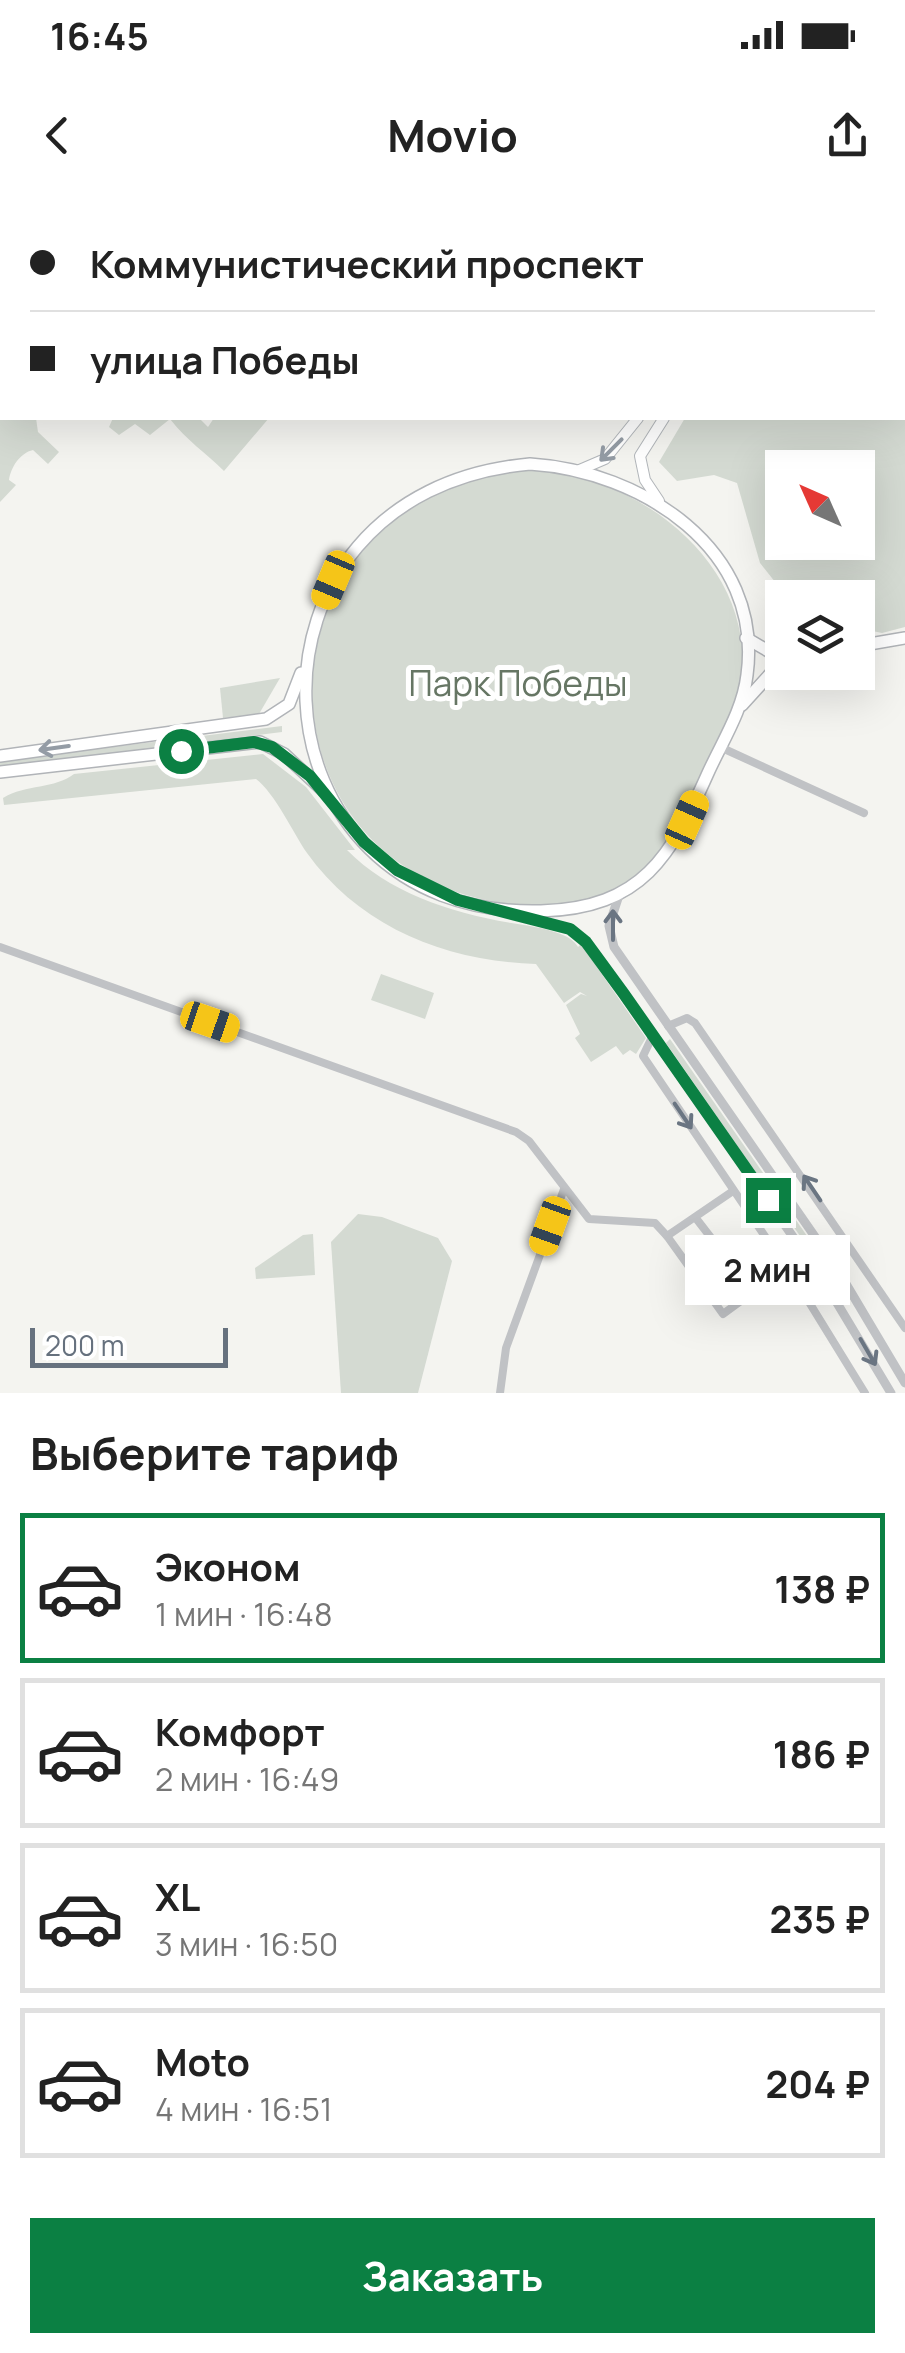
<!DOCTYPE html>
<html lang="ru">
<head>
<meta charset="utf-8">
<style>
	:root { --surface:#fff; --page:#f2f2f2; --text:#222; --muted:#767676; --line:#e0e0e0; --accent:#0b8043 }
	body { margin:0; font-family:Manrope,sans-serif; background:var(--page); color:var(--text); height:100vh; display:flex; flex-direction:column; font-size:38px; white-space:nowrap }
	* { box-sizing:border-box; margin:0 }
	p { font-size:32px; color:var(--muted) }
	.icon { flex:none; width:55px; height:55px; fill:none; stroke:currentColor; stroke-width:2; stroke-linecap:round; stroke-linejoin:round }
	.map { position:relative; height:1193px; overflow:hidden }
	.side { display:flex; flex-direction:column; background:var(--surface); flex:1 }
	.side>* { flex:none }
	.top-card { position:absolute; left:0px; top:0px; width:905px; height:220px; box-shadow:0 10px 40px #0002; display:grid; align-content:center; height:220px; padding:0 30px; background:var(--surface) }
	.needle { width:65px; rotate:315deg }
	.buttons { position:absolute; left:765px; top:250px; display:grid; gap:20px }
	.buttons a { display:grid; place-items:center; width:110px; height:110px; border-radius:0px; background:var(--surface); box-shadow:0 10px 40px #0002; font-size:50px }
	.scale { position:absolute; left:30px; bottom:25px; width:198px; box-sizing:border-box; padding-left:10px; border:5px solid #66717e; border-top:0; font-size:28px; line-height:35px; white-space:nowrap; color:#66717e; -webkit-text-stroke:8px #fff; paint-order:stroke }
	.end { position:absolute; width:45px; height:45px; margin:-22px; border:12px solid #0b8043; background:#fff; box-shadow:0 0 0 5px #fff }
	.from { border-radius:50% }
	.bubble { position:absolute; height:70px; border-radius:0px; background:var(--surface); box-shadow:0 10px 40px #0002; font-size:32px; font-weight:700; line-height:70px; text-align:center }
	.car { position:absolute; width:30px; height:60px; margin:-30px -15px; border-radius:12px; box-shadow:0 0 8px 2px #0007; background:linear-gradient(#f5c518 24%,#345 0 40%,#f5c518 0 76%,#345 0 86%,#f5c518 0) }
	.top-card b { display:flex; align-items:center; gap:35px; height:95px; font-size:38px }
	.top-card b+b { border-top:2px solid var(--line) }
	.top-card i { width:25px; height:25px; background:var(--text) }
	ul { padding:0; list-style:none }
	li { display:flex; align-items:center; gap:30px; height:150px; margin:0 20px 15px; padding:0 10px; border:5px solid var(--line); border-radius:0px }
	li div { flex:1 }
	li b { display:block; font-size:38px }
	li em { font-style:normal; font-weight:700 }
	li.on { border-color:var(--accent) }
	li>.icon { width:90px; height:90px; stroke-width:1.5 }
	h2 { padding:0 30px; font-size:45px; line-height:120px }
	.primary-button { display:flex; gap:20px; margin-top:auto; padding:20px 30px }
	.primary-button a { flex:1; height:115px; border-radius:0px; background:var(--accent); color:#fff; font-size:40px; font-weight:700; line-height:115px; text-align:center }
	.status { display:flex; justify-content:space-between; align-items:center; height:70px; padding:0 50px; background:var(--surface); direction:ltr }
	.status svg { height:28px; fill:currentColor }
	header { display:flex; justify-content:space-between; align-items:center; height:130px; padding:0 30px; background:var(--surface); font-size:45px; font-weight:700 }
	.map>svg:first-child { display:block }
	.green { fill:#d4dad2; fill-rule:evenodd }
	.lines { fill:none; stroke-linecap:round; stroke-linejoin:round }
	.secondary-casing { stroke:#b2b6ba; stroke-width:12 }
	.primary-casing { stroke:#b1b4b8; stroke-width:14 }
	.minor { stroke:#c0c2c5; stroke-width:8 }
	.tertiary { stroke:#c0c2c5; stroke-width:9 }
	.secondary { stroke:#fff; stroke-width:10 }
	.primary { stroke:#fff; stroke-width:11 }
	.oneway { stroke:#949ca5 }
	.oneway2 { stroke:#6a7582 }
	.route { stroke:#0b8043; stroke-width:12 }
	.labels { text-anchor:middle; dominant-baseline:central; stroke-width:10; stroke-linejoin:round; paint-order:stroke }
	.park-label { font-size:35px; fill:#667664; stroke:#fff }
</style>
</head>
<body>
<div class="status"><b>16:45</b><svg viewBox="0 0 49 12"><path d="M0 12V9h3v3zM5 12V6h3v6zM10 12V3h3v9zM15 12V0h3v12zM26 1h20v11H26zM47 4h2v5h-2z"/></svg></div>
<header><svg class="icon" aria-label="back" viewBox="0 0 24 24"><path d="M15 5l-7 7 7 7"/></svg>Movio<svg class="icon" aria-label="share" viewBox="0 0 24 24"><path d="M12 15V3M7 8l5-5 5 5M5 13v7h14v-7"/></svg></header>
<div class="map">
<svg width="905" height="1193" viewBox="0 0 905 1193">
	<rect width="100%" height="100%" fill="#f4f4f0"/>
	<g class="green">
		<path d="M905 123V427L882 433 858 428V398L787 397 760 363 737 283 714 275 677 281 659 262 685 218H902ZM782 268H858V342H782Z"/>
		<path d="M0 160 2 218H36L38 232 59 252 48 264 33 250C20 253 11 267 9 280L16 285 0 302Z"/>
		<path d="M113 218H199L208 227 214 218H269L224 271C205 252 187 241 170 219L150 235 135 224 119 235 109 227Z"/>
		<path d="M533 270C637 275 753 361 742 476 740 500 724 524 714 546 679 629 645 709 539 706 240 698 236 293 533 270Z"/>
		<polygon points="280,478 259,514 223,518 220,488"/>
		<polygon points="282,526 282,532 0,567 0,561"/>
		<path d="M263 554 306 587 355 650H347C391 695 457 715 524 725 541 728 571 733 578 747L581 744 646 838 636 854 630 850 623 855 616 846 591 862 575 838 580 834 566 805 581 794 587 796 580 792 564 803 536 764C445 761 360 727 307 653 294 634 274 592 256 579L4 605 3 598C26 584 55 589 74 574Z"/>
		<polygon points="381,774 434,793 425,819 371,800"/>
		<polygon points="670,839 830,1069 825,1072 666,843"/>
		<polygon points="358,1014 382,1017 438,1038 452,1061 418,1193 341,1193 331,1042"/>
		<polygon points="313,1034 315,1075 256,1079 255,1068 303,1035"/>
	</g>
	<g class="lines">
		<defs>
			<g id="secondary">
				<polyline points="595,0 610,2"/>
				<polyline points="479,2 499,0"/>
				<polyline points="0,57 2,57"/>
				<polyline points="577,271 605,259 638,218"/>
				<polyline points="659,301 645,280 640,256 664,218"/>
			</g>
			<g id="primary">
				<path d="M530 264C641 271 764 349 747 475 743 510 722 542 708 573 671 656 643 708 541 711 242 719 217 292 530 264Z"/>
				<polyline points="746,438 782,459"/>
				<polyline points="858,446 905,438"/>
				<polyline points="742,505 782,461"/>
				<polyline points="0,556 266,519 289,504 301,473"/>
				<polyline points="0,572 260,542 284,554 327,594"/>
			</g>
		</defs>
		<use href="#secondary" class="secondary-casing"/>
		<use href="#primary" class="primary-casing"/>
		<g class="minor">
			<polyline points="720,547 864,613"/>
			<polyline points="0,747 516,932 529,941 589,1019 655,1023 667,1036"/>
			<polyline points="668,826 687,818 695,823 905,1128"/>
			<polyline points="653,835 643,856 804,1094 865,1193"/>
			<polyline points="695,1017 753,1092 723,1114 667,1036 733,991"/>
			<polyline points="500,1193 506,1148 564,989"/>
		</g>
		<g class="tertiary">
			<polyline points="620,692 609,726 614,747 836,1067 905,1183"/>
			<polyline points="503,710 569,729 586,742 822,1078 891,1193"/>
		</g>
		<use href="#secondary" class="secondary"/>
		<use href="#primary" class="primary"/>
	</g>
	<defs><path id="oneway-shaft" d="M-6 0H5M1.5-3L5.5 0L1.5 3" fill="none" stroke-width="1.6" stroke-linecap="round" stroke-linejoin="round" transform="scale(2.5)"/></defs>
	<g class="oneway">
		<use href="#oneway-shaft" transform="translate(611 250) rotate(135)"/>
		<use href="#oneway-shaft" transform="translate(54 548) rotate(172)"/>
	</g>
	<g class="oneway2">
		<use href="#oneway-shaft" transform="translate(613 725) rotate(-90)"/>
		<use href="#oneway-shaft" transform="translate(683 916) rotate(56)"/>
		<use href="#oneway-shaft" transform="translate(812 988) rotate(-124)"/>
		<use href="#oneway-shaft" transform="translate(868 1152) rotate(60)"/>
	</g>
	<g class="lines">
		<polyline class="route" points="181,551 254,542 272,547 310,576 364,642 397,670 458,700 570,729 586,742 624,794 768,1000"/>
	</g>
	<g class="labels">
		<g class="park-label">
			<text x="518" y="483">Парк Победы</text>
		</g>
	</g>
</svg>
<div class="buttons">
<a><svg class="needle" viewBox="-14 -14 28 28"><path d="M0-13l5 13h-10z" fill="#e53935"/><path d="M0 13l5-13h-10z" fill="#767676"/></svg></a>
<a><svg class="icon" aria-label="layers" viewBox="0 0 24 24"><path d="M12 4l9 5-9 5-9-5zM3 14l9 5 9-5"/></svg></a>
</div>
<div class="scale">200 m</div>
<i class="end from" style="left:181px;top:551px"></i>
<i class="end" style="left:768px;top:1000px"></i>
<div class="bubble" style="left:685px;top:1035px;width:165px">2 мин</div>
<i class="car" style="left:333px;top:380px;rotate:203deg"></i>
<i class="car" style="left:687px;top:620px;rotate:24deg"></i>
<i class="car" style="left:210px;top:822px;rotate:109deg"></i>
<i class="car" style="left:550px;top:1026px;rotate:200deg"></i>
<div class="top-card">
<b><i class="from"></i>Коммунистический проспект</b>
<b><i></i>улица Победы</b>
</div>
</div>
<section class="side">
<h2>Выберите тариф</h2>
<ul>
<li class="on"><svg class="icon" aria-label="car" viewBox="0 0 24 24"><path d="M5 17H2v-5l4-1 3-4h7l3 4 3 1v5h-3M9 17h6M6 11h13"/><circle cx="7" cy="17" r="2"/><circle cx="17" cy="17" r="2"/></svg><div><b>Эконом</b><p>1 мин · 16:48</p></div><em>138 ₽</em></li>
<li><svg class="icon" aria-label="car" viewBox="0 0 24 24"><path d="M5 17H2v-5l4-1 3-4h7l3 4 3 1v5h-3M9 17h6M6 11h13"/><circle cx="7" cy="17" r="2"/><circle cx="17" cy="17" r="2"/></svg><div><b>Комфорт</b><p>2 мин · 16:49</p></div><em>186 ₽</em></li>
<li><svg class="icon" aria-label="car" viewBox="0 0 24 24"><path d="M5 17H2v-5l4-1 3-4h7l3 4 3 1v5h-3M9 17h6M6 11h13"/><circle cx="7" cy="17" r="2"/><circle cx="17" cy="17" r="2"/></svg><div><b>XL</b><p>3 мин · 16:50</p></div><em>235 ₽</em></li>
<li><svg class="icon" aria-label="car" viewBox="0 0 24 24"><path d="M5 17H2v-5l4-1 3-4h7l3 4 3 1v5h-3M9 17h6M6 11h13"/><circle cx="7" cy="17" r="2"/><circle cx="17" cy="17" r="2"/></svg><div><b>Moto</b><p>4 мин · 16:51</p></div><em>204 ₽</em></li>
</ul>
<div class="primary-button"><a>Заказать</a></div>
</section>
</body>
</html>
